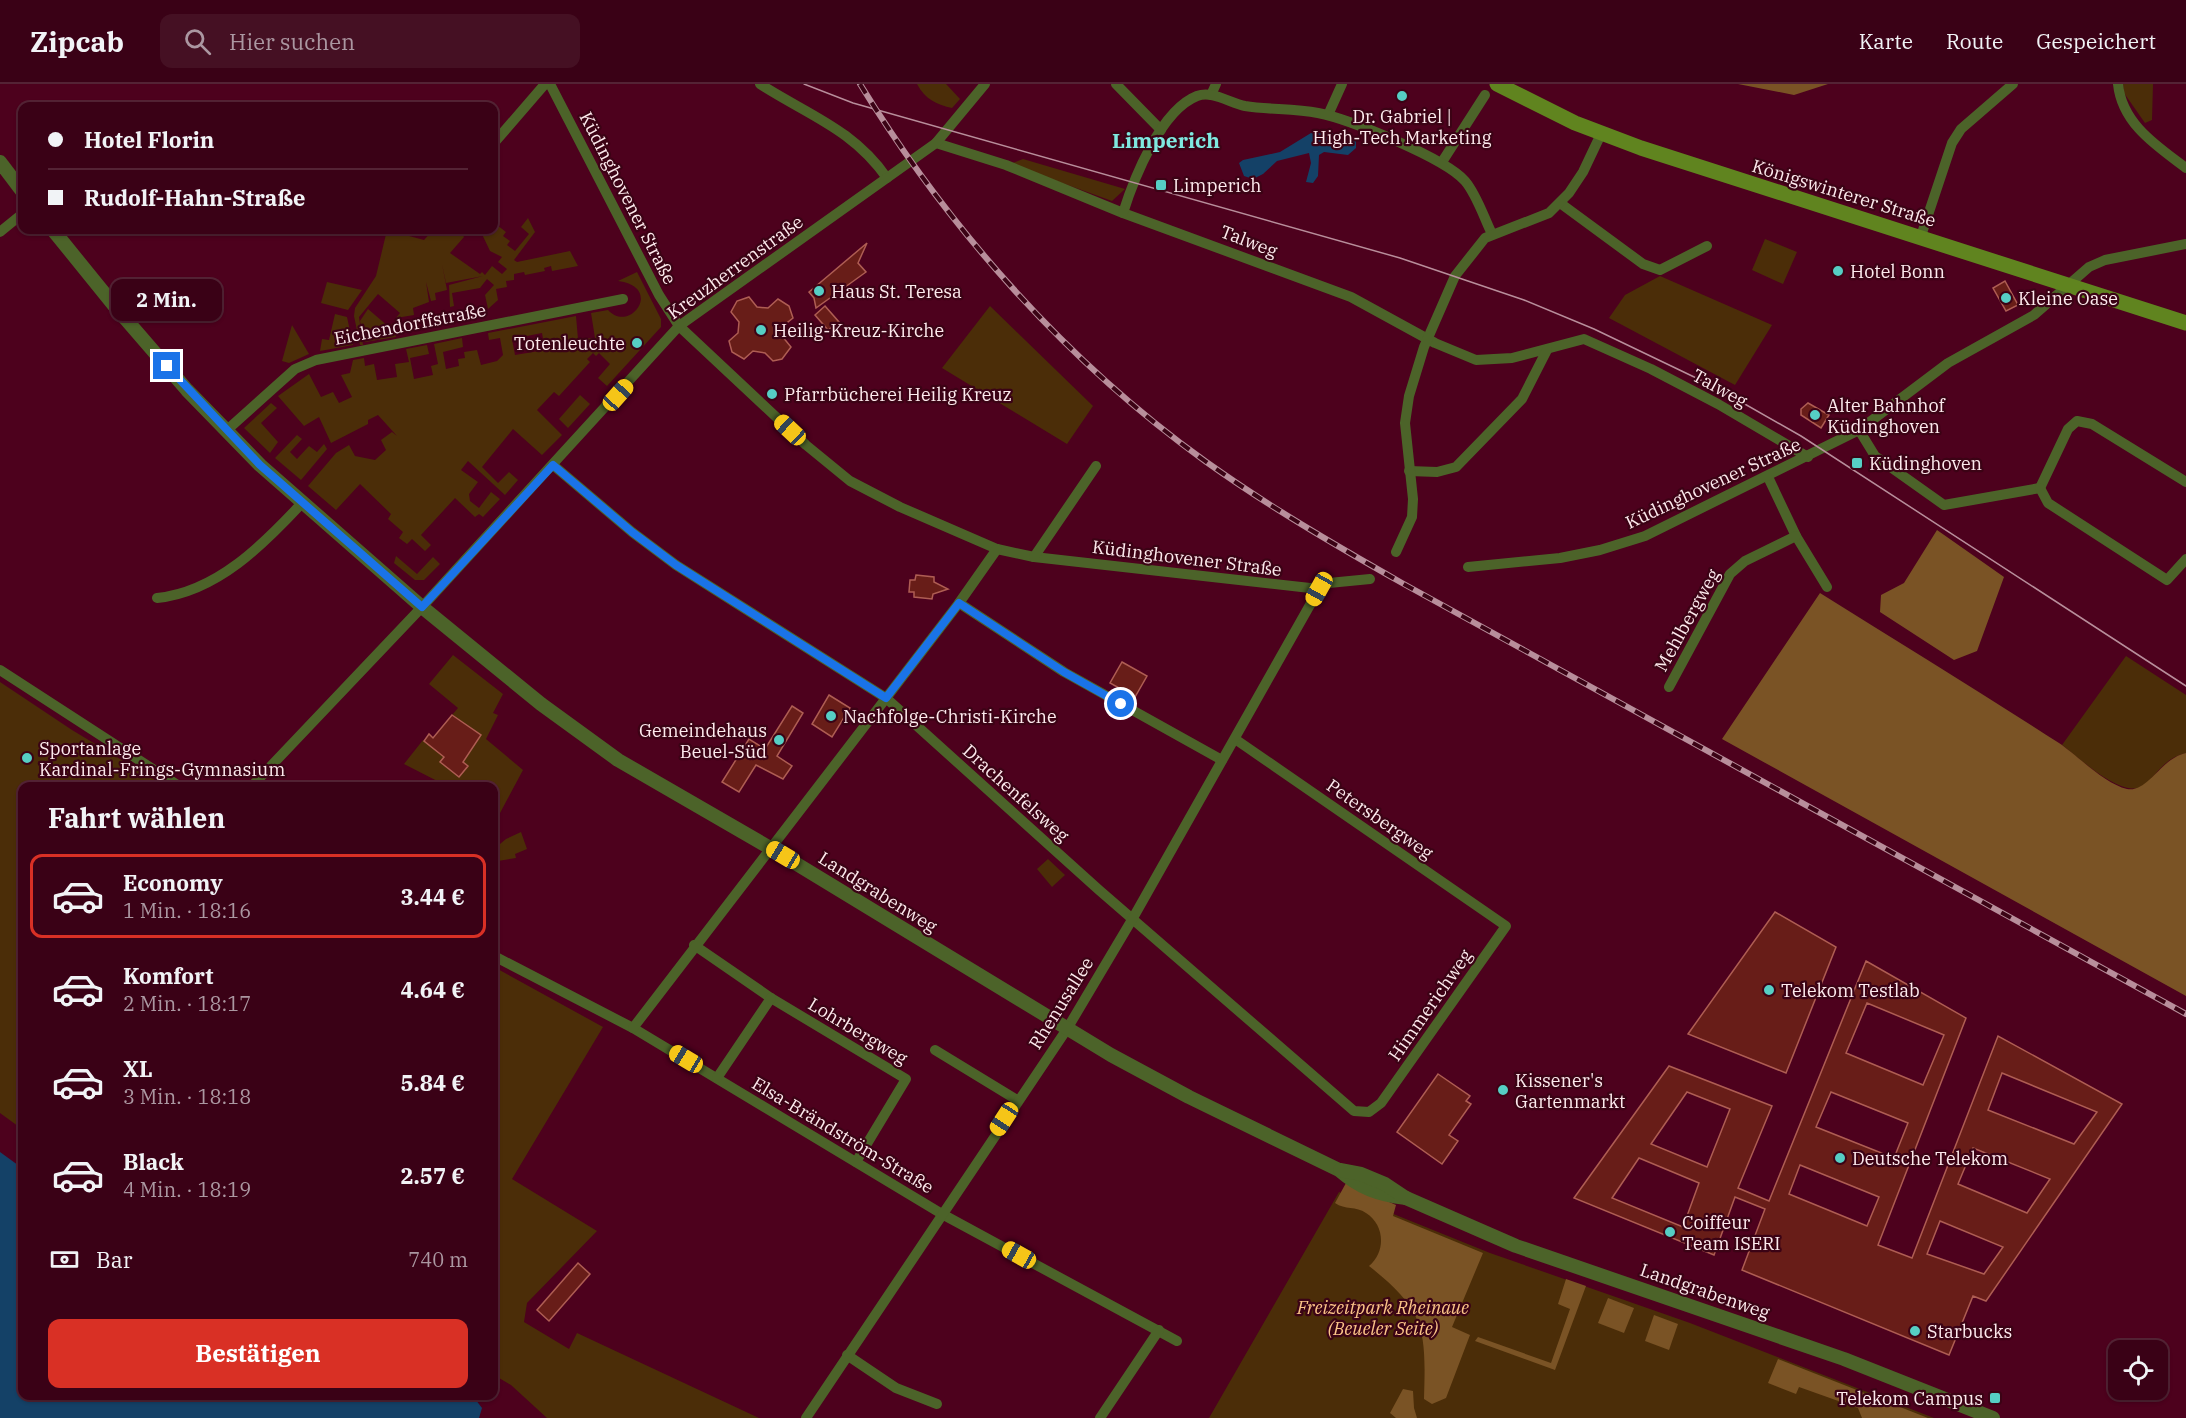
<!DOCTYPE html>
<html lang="de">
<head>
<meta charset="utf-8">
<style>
	:root { --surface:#3a0116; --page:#451023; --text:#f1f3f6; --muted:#ab97a1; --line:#542335; --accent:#d93025 }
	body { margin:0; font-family:"IBM Plex Serif",serif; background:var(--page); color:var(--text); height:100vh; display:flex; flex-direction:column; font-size:22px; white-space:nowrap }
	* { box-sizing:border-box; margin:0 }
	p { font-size:20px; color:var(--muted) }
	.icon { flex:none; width:33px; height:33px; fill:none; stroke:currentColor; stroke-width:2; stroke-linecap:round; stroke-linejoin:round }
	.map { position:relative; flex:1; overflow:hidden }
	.sheet { position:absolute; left:18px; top:698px; width:480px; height:618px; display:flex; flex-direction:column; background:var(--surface); border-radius:12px; box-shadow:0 2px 4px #0004,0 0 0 2px var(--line) }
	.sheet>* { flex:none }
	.banner { position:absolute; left:18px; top:18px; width:480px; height:132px; border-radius:12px; box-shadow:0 2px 4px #0004,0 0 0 2px var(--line); display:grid; align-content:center; height:132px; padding:0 30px; background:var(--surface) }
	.buttons { position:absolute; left:2108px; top:1256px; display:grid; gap:12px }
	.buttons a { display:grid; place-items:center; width:60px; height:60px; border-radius:12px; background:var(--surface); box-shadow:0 2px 4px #0004,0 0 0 2px var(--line); font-size:30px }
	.end { position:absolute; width:27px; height:27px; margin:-14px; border:8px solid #1a73e8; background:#fff; box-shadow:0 0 0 3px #fff }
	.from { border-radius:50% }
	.bubble { position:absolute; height:42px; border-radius:12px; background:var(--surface); box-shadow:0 2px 4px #0004,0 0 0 2px var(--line); font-size:20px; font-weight:800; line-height:42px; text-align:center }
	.car { position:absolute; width:18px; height:36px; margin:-18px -9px; border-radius:8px; box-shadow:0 0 4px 2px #0007; background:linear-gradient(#f5c518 24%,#345 0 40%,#f5c518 0 76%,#345 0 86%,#f5c518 0) }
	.banner b { display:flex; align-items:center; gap:21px; height:57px; font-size:22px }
	.banner b+b { border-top:2px solid var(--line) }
	.banner i { width:15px; height:15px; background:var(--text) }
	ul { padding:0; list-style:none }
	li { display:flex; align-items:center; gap:18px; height:84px; margin:0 12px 9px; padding:0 18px; border:3px solid transparent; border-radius:12px }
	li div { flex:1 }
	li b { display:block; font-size:22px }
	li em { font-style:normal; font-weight:800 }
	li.current { border-color:var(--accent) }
	li>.icon { width:54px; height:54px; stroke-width:1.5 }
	h2 { padding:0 30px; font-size:27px; line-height:72px }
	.pay { display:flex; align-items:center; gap:15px; height:66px; padding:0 30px; font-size:22px }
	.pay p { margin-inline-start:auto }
	.button { display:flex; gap:12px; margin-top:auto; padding:12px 30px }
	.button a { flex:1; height:69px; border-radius:12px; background:var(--accent); color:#fff; font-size:24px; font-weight:800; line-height:69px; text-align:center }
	header { display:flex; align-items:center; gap:36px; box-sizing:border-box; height:84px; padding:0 30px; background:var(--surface); border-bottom:2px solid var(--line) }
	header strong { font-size:28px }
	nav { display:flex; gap:33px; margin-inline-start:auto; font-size:21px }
	.search { width:420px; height:54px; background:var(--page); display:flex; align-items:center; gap:15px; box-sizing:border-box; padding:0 21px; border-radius:12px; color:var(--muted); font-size:22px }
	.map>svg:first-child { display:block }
	.green { fill:#4b2d08; fill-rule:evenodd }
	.forest { fill:#7a5325 }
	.water { fill:#144167 }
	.building { fill:#681d18; stroke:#ae5d53; stroke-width:1.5; fill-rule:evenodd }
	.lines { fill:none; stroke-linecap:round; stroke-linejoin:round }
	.minor { stroke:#4c6329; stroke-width:10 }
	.tertiary { stroke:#4c6329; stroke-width:14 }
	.secondary { stroke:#60841f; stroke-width:15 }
	.tram { stroke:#b88e9b; stroke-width:1.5 }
	.rail-casing { stroke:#b88e9b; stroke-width:6 }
	.rail { stroke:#3b0315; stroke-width:4; stroke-dasharray:11; stroke-linecap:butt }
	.route { stroke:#1a73e8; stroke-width:8 }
	.poi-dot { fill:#56cec4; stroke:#3b0315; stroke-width:2 }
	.labels { text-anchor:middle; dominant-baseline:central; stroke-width:4.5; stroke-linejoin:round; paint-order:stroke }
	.poi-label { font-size:18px; fill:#fdeaed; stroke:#3b0315; text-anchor:start }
	.street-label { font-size:18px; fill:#fdeaed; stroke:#3b0315 }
	.park-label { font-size:18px; font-style:italic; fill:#fbc488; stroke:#3b0315 }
	.quarter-label { font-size:21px; font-weight:bold; fill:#7fe9e0; stroke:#3b0315 }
</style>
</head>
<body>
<header>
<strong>Zipcab</strong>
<div class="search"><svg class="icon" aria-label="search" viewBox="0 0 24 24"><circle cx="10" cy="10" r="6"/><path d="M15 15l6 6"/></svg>Hier suchen</div>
<nav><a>Karte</a><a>Route</a><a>Gespeichert</a></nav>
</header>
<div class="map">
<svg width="2186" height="1334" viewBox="0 0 2186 1334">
	<rect width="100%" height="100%" fill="#4d011d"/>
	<g class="green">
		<path d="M917 0H946L960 15 952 24C937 21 925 15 917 0Z"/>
		<polygon points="2123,0 2153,0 2152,36 2145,39 2124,9"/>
		<polygon points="1023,75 1125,105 1112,117 1010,80"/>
		<polygon points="494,133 500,137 497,141 506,148 503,152 510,157 507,161 515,167 529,150 521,143 528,134 535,148 514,176 517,178 570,167 578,182 552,187 551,182 544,184 545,187 525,191 524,188 514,190 514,196 506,197 507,203 496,205 498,216 488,225 485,211 494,201 487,195 480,204 452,209 454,222 450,223 449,201 483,192 446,199 442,180 447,206 435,209 436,216 431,217 426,198 429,218 413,224 414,231 396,234 400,229 378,210 359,233 363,261 360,261 354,232 355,224 376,192 387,146 424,156 433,146 460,146 464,153 450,169 480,190 482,188 485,191 492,182 502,190 507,185 498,178 502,173 490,167 480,146 494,146"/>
		<polygon points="1765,155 1797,168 1783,200 1752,186"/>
		<path d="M637 188 661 235V243L607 302 598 294 610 280 599 269 596 272 593 269 587 275 590 278 559 312 554 308 537 326 562 351 542 371 513 345 482 383 498 399 509 388 518 396 505 411 468 377 461 386 478 398 469 410 470 417 479 424 491 408 500 415 483 433 479 430 475 433 455 414 421 451 431 461 425 467 412 455 407 460 399 454 403 448 388 435 391 430 360 400 336 426 308 402 336 369 349 361 355 372 375 376 386 366 381 356 392 348 397 352 378 331 368 336V340L331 359 319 333 304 342 278 312 309 290 321 313 333 308 339 319 352 313 341 291 350 289 353 276 364 274 365 282 374 280 377 296 397 293 395 280 409 278 406 265 427 261 429 270 410 274 414 295 433 291 431 282 438 280 434 260 462 254 463 263 443 268 446 285 459 282 458 275 465 274 464 268 477 266 481 281 497 277 503 271 500 254 489 256 488 249 576 232 578 255 595 254 591 229 608 226C630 250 664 203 618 197ZM542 249 545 266 515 271 512 255Z"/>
		<polygon points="1660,192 1772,241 1735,301 1609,234 1625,211"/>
		<polygon points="327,198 362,206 348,226 321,219"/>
		<polygon points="990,222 1093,322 1067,360 942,284"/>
		<polygon points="368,225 389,243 393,239 396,253 365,258 360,237"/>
		<polygon points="335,230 347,233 353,261 320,267 322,255 329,256"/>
		<polygon points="292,241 309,270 289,279 282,277"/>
		<polygon points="580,311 590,320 568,344 559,335"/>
		<polygon points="271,319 277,324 261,339 278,358 270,369 244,344"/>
		<polygon points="297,351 302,355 290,368 297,375 309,362 317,368 324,360 327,365 301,396 275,374"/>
		<polygon points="396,472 417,490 433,473 440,480 424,496 415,496 394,479"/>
		<polygon points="453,571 503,610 493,629 498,631 486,655 523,686 500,729 494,725 494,702 447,702 404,680 423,656 445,672 440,678 459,693 468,682 463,678 481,651 452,631 458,624 429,600"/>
		<path d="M2126 572 2186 611V669C2166 674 2160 686 2146 700 2126 719 2078 673 2062 661Z"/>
		<polygon points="0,598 72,646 165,702 22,702 22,1045 0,1029"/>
		<polygon points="521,748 527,765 515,770 516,774 498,777 494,774 494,765 506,755"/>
		<polygon points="1048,775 1065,791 1052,803 1037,785"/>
		<polygon points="494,883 603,943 512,1095 597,1147 527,1219 524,1238 569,1265 577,1249 759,1334 547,1334 511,1301 494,1291"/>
		<polygon points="1339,1108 1490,1169 1690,1239 1934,1334 1209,1334"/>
	</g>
	<g class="forest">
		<polygon points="1738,0 1828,0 1794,11"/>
		<polygon points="1937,446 2004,493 1977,567 1954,576 1880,528 1881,511 1904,499"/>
		<path d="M1820 509C1900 559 1980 608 2059 659 2078 672 2105 700 2127 705 2148 709 2161 674 2186 669V912L1722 655Z"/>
		<path d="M1346 1099 1396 1121 1393 1132 1483 1169 1452 1243 1470 1251 1446 1314 1432 1320 1424 1315C1426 1246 1426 1227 1369 1182 1386 1168 1385 1141 1366 1129 1356 1122 1345 1126 1335 1119Z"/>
		<polygon points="1566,1195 1586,1202 1555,1286 1475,1257 1478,1253 1551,1279 1570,1225 1558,1220"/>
		<polygon points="1608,1214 1634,1224 1624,1249 1598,1239"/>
		<polygon points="1654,1231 1678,1240 1669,1266 1645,1257"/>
		<polygon points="1778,1275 1928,1334 1862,1334 1858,1324 1799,1303 1796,1310 1768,1299"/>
		<polygon points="1403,1305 1413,1307 1414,1324 1417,1334 1396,1334 1390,1329"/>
	</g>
	<g class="water">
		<polygon points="1328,48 1356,56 1356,64 1348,71 1324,68 1319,71 1318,92 1313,99 1306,98 1311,79 1309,69 1277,77 1263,90 1253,95 1244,92 1239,79 1243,76 1280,68 1311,49"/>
		<polygon points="0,1068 22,1084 22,1311 472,1311 482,1324 479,1334 0,1334"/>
	</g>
	<g class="building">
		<polygon points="867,159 858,179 866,188 816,224 814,214 809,208"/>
		<polygon points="2005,197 2018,221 2006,227 1993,204"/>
		<polygon points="749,213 757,223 768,224 778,215 789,222 793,234 783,242 782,252 791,263 782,275 773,277 765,269 753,267 744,275 732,268 729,257 738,249 739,238 731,228 737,217"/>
		<polygon points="825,222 839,238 828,246 815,231"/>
		<polygon points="1808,319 1829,331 1821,344 1801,331 1801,325"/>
		<polygon points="916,491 934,493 934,498 948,505 933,510 932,515 914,513 914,508 909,508 910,496 915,496"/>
		<polygon points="1122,578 1147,592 1135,613 1110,599"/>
		<polygon points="829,611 850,624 832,653 812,640"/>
		<polygon points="792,622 803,629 777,672 792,682 783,695 756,681 739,708 722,698 749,655 765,665"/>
		<polygon points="452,631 481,651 463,678 468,682 459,693 440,678 444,673 424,657 429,650 433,654"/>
		<polygon points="1775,828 1836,863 1786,989 1688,950"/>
		<path d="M1866 877 1966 934 1878 1161 1912 1174 1998 952 2122 1020 1986 1217 1973 1212 1949 1271 1742 1186 1765 1125 1735 1113 1714 1171 1574 1114 1669 982 1772 1022 1738 1104 1769 1117ZM1867 919 1944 951 1923 1001 1846 969ZM2002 989 2097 1028 2074 1060 1988 1026ZM1687 1008 1730 1025 1707 1083 1651 1060ZM1831 1008 1908 1039 1894 1074 1816 1043ZM1973 1064 2050 1095 2027 1129 1958 1100ZM1639 1074 1699 1099 1683 1143 1612 1114ZM1800 1081 1879 1113 1867 1142 1789 1110ZM1940 1137 2003 1163 1984 1190 1927 1170Z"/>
		<polygon points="1438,990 1470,1012 1466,1017 1471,1020 1449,1051 1458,1057 1442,1080 1397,1048"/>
		<polygon points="578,1179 590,1190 549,1237 537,1226"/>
	</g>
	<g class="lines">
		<g class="minor">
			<polyline points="550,0 659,211 679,242 806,361 850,397 900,423 997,465 1034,473 1319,505 1329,499 1370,495"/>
			<path d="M760 0C808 31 853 45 887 94"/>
			<polyline points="1116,0 1161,46"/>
			<path d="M2118 0C2122 40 2157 62 2186 84"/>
			<polyline points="1211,11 1216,0"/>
			<polyline points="1328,31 1342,0"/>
			<polyline points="494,59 545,0"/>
			<polyline points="936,59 1006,81 1123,129 1351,213 1435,259 1476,276 1512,274 1584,255 1651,285 1718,320 1808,373"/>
			<polyline points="1442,78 1485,11"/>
			<polyline points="1560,119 1643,180 1660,186 1707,162"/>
			<path d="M1123 129C1134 94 1161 26 1197 12 1212 6 1230 19 1245 22 1269 26 1294 24 1318 29 1349 35 1445 74 1465 97 1477 111 1484 134 1492 150"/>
			<polyline points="0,148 22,130"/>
			<polyline points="1921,152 1952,59 1961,45 2013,0"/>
			<polyline points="227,346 295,285 316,276 623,215"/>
			<polyline points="1859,346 1875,372 1944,421 2040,404"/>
			<polyline points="553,381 632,448 676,481 886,614 1099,806 1354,1027 1369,1028 1381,1019 1506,842 1235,655"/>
			<polyline points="1409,387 1437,388 1456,383 1522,315 1547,266"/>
			<polyline points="1768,393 1796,452 1827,503"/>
			<polyline points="2040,404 2068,345 2077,337 2092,340 2186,398"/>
			<polyline points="2040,404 2048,419 2167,496 2186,475"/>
			<polyline points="1396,468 1412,433 1413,415 1405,339 1409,312 1424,263 1455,192 1485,154 1549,129 1569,109 1583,88 1601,50"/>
			<polyline points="1034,473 1096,382"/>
			<polyline points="1468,483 1560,474 1600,466 1645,452 1859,346 1948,279 2034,231 2089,183 2105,176 2186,160"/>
			<path d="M157 514C217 508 264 460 303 418"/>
			<polyline points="959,519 1064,588 1222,676"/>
			<polyline points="0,586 179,702"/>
			<polyline points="1669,603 1730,490 1745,477 1796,452"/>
			<polyline points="252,702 422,523 679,242 936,59 985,0"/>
			<polyline points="694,861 771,914 906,995 856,1078"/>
			<polyline points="494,872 633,944 942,1130 1177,1257"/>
			<polyline points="633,944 959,519 997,465"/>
			<polyline points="935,966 1017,1016"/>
			<polyline points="717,994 771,914"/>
			<polyline points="847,1271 896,1304 937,1320"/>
			<polyline points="806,1334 1067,945 1133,834 1319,505"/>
			<polyline points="1100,1334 1159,1246"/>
		</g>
		<g class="tertiary">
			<polyline points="0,78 22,107"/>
			<path d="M53 146 117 225 187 306 260 381 422 523 541 620 618 676 772 765 1111 971 1189 1013 1339 1086C1360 1104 1378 1111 1406 1114"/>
			<polyline points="1340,1086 1361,1090 1385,1100 1406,1114 1516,1162 1844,1275 1993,1334"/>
		</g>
		<polyline class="secondary" points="1497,0 1575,39 1641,64 2186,239"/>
		<polyline class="tram" points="804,0 853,19 1400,174 1524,216 1594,245 1715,303 1801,352 2186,602"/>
		<defs>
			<path id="rail" d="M860 0C949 145 1066 277 1205 377 1268 422 1335 461 1402 499L2186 930"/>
		</defs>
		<use href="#rail" class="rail-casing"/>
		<use href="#rail" class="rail"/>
	</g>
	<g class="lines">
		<polyline class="route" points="167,282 260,381 422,523 553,381 632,448 676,481 886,614 959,519 1064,588 1121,620"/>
	</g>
	<g class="poi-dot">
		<circle cx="1402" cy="12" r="6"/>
		<rect x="1155" y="95" width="12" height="12" rx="3"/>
		<circle cx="1838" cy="187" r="6"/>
		<circle cx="819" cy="207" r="6"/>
		<circle cx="2006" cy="214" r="6"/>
		<circle cx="761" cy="246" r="6"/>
		<circle cx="637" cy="259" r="6"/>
		<circle cx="772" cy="310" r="6"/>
		<circle cx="1815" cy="331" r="6"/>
		<rect x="1851" y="373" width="12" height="12" rx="3"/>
		<circle cx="831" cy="632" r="6"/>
		<circle cx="779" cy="656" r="6"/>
		<circle cx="27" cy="674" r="6"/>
		<circle cx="1769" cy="906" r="6"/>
		<circle cx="1503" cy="1006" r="6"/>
		<circle cx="1840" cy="1074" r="6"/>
		<circle cx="1670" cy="1148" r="6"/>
		<circle cx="1915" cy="1247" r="6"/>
		<rect x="1989" y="1308" width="12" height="12" rx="3"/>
	</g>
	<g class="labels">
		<g class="poi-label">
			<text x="1402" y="32" text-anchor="middle">Dr. Gabriel |<tspan x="1402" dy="21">High-Tech Marketing</tspan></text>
			<text x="1173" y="101">Limperich</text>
			<text x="1850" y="187">Hotel Bonn</text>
			<text x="831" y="207">Haus St. Teresa</text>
			<text x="2018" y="214">Kleine Oase</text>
			<text x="773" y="246">Heilig-Kreuz-Kirche</text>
			<text x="625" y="259" text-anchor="end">Totenleuchte</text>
			<text x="784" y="310">Pfarrbücherei Heilig Kreuz</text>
			<text x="1827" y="321">Alter Bahnhof<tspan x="1827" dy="21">Küdinghoven</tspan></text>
			<text x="1869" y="379">Küdinghoven</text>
			<text x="843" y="632">Nachfolge-Christi-Kirche</text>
			<text x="767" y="646" text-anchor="end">Gemeindehaus<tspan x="767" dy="21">Beuel-Süd</tspan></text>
			<text x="39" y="664">Sportanlage<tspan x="39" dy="21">Kardinal-Frings-Gymnasium</tspan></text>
			<text x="1781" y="906">Telekom Testlab</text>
			<text x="1515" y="996">Kissener's<tspan x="1515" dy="21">Gartenmarkt</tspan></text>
			<text x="1852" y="1074">Deutsche Telekom</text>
			<text x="1682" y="1138">Coiffeur<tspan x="1682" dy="21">Team ISERI</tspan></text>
			<text x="1927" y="1247">Starbucks</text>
			<text x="1983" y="1314" text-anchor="end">Telekom Campus</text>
		</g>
		<g class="street-label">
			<text transform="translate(1844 109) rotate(17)">Königswinterer Straße</text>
			<text transform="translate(628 114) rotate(63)">Küdinghovener Straße</text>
			<text transform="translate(1249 157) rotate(21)">Talweg</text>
			<text transform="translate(735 183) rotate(-36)">Kreuzherrenstraße</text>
			<text transform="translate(410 240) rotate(-11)">Eichendorffstraße</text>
			<text transform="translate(1720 304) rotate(29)">Talweg</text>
			<text transform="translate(1713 399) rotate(-25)">Küdinghovener Straße</text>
			<text transform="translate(1187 474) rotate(7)">Küdinghovener Straße</text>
			<text transform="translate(1687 536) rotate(-61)">Mehlbergweg</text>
			<text transform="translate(1016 709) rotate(42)">Drachenfelsweg</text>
			<text transform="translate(1380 735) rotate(35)">Petersbergweg</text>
			<text transform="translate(878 808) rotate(32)">Landgrabenweg</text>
			<text transform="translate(1061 919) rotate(-58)">Rhenusallee</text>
			<text transform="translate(1430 921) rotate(-55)">Himmerichweg</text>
			<text transform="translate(858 947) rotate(31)">Lohrbergweg</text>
			<text transform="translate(843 1051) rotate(31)">Elsa-Brändström-Straße</text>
			<text transform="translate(1705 1207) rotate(19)">Landgrabenweg</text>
		</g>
		<g class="park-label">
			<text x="1383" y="1223">Freizeitpark Rheinaue<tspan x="1383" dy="21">(Beueler Seite)</tspan></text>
		</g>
		<g class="quarter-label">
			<text x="1166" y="56">Limperich</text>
		</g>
	</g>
</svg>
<div class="buttons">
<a><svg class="icon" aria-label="locate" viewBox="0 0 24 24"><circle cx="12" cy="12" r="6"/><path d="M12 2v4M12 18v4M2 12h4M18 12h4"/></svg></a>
</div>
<i class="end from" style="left:1121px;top:620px"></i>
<i class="end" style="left:167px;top:282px"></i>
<div class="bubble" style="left:111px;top:195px;width:111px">2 Min.</div>
<i class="car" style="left:618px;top:311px;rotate:42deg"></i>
<i class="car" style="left:790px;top:346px;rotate:313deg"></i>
<i class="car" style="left:1319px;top:505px;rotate:209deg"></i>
<i class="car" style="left:783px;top:771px;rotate:301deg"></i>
<i class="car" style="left:686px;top:975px;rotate:301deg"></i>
<i class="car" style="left:1004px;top:1035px;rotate:213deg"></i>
<i class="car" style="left:1019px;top:1171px;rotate:299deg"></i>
<div class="banner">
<b><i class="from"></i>Hotel Florin</b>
<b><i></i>Rudolf-Hahn-Straße</b>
</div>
<section class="sheet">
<h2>Fahrt wählen</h2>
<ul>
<li class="current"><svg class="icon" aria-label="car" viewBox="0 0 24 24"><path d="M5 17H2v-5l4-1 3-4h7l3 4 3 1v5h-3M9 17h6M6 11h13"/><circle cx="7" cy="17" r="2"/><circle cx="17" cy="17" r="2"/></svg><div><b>Economy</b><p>1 Min. · 18:16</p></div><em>3.44 €</em></li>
<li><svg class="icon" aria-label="car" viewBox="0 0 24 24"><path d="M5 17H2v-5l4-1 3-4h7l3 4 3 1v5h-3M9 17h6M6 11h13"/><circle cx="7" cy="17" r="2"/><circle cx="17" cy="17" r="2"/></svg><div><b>Komfort</b><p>2 Min. · 18:17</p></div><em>4.64 €</em></li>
<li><svg class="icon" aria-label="car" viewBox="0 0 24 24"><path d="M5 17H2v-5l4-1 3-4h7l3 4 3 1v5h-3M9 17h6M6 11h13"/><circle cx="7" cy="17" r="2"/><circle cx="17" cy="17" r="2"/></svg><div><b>XL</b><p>3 Min. · 18:18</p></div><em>5.84 €</em></li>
<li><svg class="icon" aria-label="car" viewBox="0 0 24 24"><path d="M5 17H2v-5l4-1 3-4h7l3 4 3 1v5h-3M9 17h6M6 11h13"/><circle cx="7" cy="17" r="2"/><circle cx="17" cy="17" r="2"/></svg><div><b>Black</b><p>4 Min. · 18:19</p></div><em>2.57 €</em></li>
</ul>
<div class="pay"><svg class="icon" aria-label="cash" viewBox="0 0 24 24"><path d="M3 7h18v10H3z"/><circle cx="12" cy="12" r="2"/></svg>Bar<p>740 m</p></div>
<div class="button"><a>Bestätigen</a></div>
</section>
</div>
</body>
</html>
